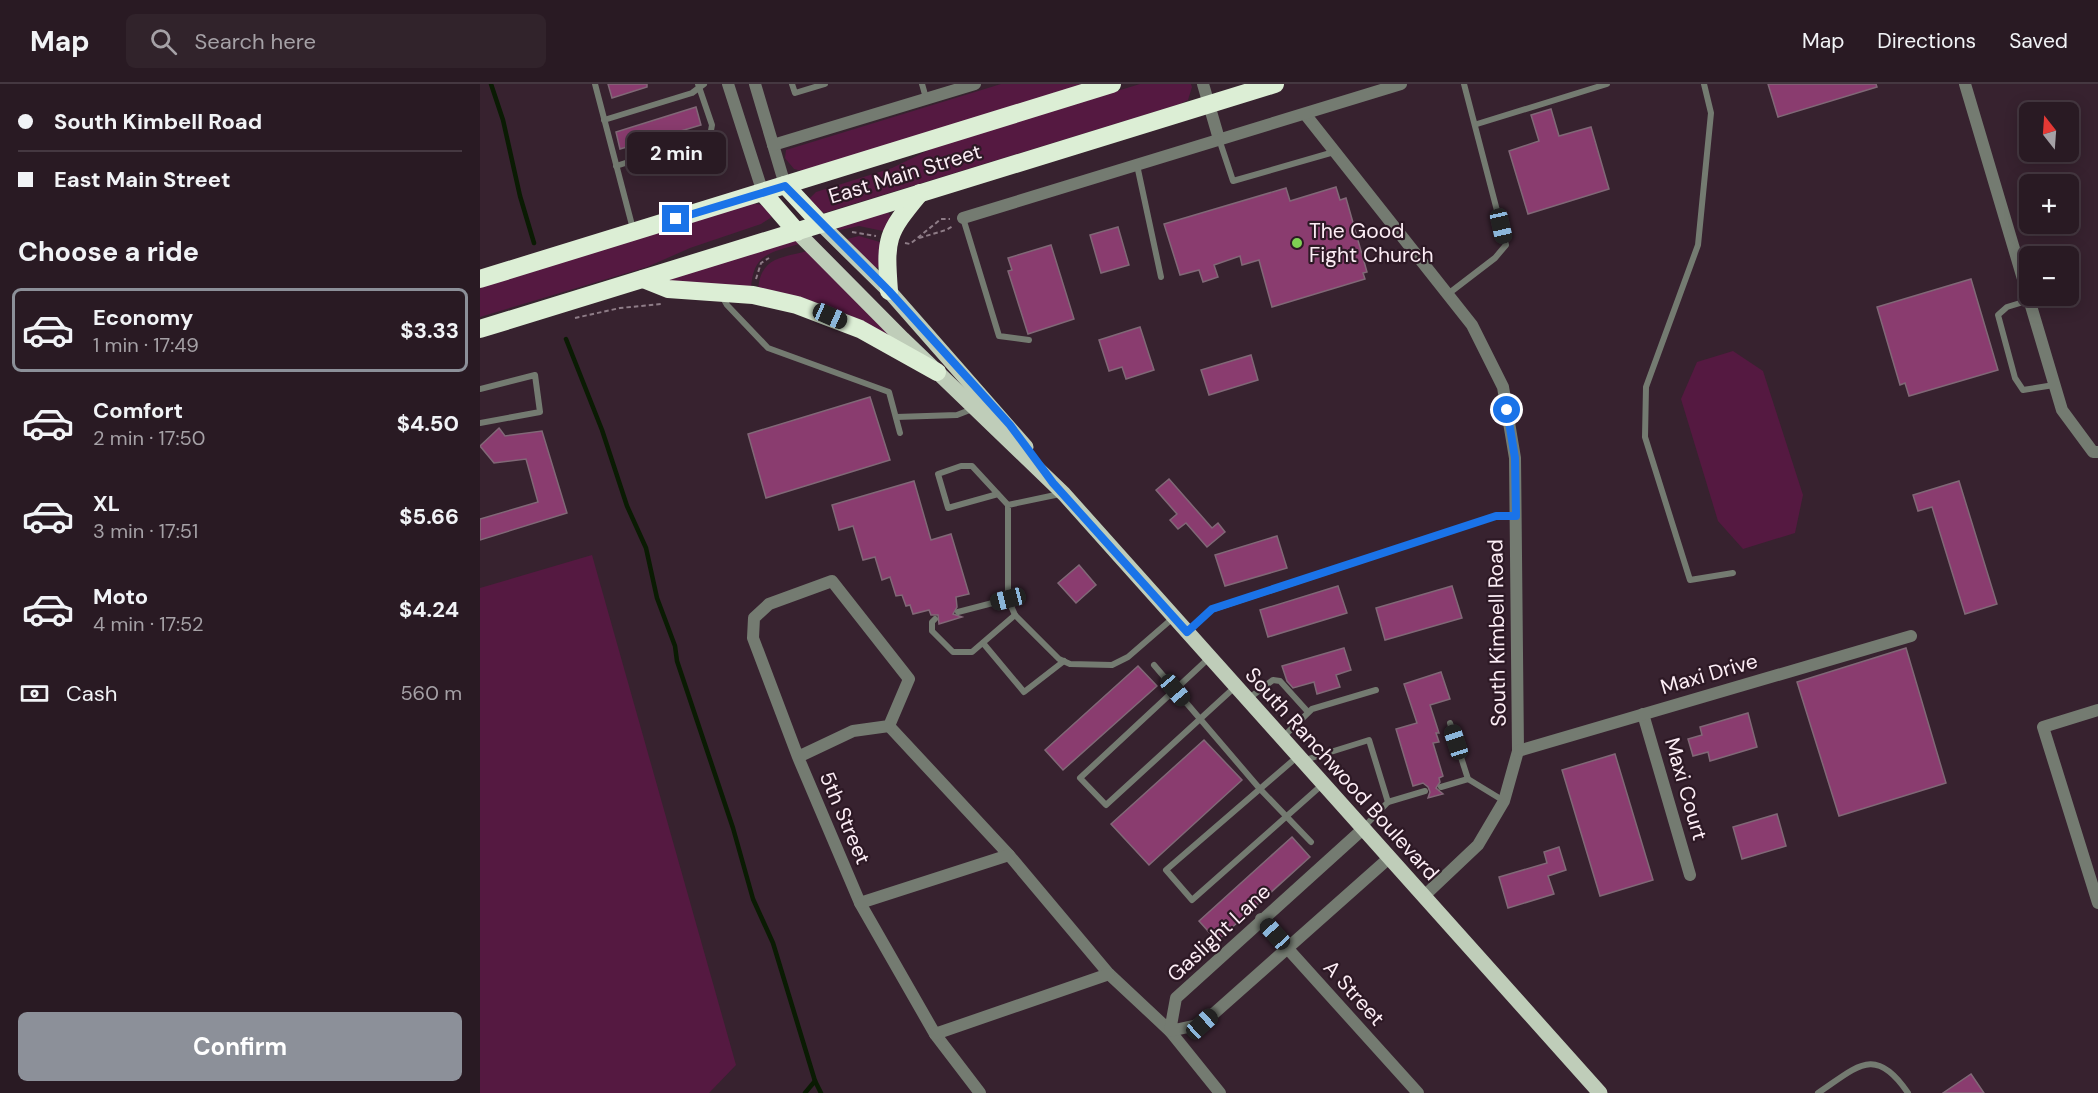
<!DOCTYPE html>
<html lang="en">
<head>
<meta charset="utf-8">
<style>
	:root { --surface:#291a23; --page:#31232b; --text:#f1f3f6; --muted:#a5a1a6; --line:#453841; --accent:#8c9099 }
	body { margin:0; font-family:"DM Sans",sans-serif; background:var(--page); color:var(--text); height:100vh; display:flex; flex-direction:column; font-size:22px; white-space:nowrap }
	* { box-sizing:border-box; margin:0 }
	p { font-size:20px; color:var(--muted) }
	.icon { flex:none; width:33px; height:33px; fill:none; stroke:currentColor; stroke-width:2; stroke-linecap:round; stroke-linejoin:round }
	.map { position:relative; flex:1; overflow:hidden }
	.panel { display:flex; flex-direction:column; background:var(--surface); width:480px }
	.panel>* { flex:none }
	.top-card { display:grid; align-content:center; height:132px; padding:0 18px; background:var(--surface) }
	.needle { width:39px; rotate:343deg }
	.controls { position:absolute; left:1539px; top:18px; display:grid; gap:12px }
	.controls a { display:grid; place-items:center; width:60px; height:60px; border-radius:9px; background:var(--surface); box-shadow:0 3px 15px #0003,0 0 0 2px var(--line); font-size:30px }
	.end { position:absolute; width:27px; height:27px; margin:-14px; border:8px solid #1a73e8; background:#fff; box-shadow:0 0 0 3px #fff }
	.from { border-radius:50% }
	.bubble { position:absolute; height:42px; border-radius:9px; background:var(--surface); box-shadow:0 3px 15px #0003,0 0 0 2px var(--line); font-size:20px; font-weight:700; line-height:42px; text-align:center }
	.car { position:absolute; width:18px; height:36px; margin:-18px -9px; border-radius:8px; box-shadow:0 0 4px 2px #0007; background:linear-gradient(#222 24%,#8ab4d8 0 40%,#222 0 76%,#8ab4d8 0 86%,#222 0) }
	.top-card b { display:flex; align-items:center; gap:21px; height:57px; font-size:22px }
	.top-card b+b { border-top:2px solid var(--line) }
	.top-card i { width:15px; height:15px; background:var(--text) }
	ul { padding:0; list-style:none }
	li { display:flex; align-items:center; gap:18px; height:84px; margin:0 12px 9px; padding:0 6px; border:3px solid transparent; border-radius:9px }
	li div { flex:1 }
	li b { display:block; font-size:22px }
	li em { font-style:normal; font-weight:700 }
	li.active { border-color:var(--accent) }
	li>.icon { width:54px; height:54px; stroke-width:1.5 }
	h2 { padding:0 18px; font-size:27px; line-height:72px }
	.pay { display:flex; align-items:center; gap:15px; height:66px; padding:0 18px; font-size:22px }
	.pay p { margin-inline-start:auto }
	.button { display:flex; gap:12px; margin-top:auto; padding:12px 18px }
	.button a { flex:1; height:69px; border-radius:9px; background:var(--accent); color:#fff; font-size:24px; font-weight:700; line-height:69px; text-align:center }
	header { display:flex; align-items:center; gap:36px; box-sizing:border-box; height:84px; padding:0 30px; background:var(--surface); border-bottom:2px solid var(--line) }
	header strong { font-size:28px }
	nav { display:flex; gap:33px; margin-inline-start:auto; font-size:21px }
	.search { width:420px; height:54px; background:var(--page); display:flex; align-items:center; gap:15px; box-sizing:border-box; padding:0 21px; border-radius:9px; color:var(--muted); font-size:22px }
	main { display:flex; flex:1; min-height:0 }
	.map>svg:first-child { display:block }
	.green { fill:#551941 }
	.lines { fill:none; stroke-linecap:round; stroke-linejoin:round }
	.stream { stroke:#0a1b03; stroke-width:4.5 }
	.building { fill:#8a3c6f; stroke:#816877; stroke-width:1.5 }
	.path { stroke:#8e7c87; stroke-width:2; stroke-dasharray:4.5 3; stroke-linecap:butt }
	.lane { stroke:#747b71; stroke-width:6 }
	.street { stroke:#747b71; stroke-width:12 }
	.primary { stroke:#bfcdb9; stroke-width:15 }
	.highway { stroke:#dceed5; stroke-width:18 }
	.route { stroke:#1a73e8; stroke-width:8 }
	.poi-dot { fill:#7ed153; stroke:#2d1925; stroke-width:2 }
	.labels { text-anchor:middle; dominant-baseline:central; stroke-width:4.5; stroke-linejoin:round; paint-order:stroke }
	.street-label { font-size:21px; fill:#fcedf5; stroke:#2d1925 }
	.poi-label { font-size:21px; fill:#fcedf5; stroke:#2d1925; text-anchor:start }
</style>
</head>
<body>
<header>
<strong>Map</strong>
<div class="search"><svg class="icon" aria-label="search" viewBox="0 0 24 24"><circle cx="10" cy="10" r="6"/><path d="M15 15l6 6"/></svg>Search here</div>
<nav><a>Map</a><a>Directions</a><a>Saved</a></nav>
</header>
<main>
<section class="panel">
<div class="top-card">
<b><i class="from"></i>South Kimbell Road</b>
<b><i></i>East Main Street</b>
</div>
<h2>Choose a ride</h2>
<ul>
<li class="active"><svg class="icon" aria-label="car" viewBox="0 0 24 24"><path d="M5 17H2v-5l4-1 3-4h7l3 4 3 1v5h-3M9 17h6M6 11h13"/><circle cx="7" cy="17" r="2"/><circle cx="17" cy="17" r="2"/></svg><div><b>Economy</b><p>1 min · 17:49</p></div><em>$3.33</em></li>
<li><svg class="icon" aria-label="car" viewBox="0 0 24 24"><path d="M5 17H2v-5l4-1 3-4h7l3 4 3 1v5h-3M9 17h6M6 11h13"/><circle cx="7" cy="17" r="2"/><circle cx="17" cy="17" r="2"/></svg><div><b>Comfort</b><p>2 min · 17:50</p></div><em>$4.50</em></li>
<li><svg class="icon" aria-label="car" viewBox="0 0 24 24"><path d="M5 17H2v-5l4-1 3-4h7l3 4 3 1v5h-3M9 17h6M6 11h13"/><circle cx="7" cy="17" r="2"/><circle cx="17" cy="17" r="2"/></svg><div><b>XL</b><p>3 min · 17:51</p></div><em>$5.66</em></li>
<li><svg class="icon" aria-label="car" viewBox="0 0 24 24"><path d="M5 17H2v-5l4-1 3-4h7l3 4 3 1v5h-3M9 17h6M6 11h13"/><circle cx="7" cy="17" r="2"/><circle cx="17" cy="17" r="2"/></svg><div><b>Moto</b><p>4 min · 17:52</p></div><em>$4.24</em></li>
</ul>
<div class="pay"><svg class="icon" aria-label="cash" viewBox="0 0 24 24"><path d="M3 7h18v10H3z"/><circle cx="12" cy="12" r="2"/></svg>Cash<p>560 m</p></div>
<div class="button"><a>Confirm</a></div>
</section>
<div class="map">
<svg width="1618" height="1009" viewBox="0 0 1618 1009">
	<rect width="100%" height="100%" fill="#37222f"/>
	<g class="green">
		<polygon points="521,0 607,0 322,87 314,85 305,74 306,66"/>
		<polygon points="660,0 711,0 712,3 708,16 700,20 344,129 327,117 336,108 412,84 457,62"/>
		<polygon points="271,119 282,121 292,133 281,140 210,164 167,183 0,233 0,202"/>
		<polygon points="408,128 411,133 403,147 379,142 356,147 361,142"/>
		<polygon points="379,152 400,158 399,183 395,184 367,155"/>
		<path d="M315 156 319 160C290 169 273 169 271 205L189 199 188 196Z"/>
		<path d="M327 167 419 258 278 205C281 173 301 174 327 167Z"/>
		<polygon points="1253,267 1283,287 1323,411 1315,449 1263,465 1238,437 1201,315 1217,278"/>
		<polygon points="112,471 256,981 229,1009 0,1009 0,504"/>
	</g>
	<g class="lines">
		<g class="stream">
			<polyline points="11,0 23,36 40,112 54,159"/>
			<polyline points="86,255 122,346 147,422 166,464 177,514 195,562 197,577 253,744 273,815 293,859 335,997 341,1009"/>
			<polyline points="325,1009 335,997"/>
		</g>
	</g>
	<g class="building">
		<polygon points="128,0 167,0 167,3 132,14"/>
		<polygon points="1288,0 1396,0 1397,3 1298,33"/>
		<polygon points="216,23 221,41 140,65 136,48"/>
		<polygon points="1071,25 1079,52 1111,43 1129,105 1048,130 1029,67 1059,57 1051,31"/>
		<polygon points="856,103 860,116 866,114 887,188 883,189 885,195 792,223 779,176 762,181 760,172 734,181 738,193 723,198 719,186 700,191 684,140 806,104 810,117"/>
		<polygon points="638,143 649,181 621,189 610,151"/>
		<polygon points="571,161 594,235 548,250 528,187 532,186 528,174"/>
		<polygon points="1491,195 1518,286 1429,312 1425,299 1420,301 1397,223"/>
		<polygon points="660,243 674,286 646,295 642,283 629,287 619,256"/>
		<polygon points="771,271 778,296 729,311 721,286"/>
		<polygon points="390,313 410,376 286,414 268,350"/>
		<polygon points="19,344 25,352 62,347 87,429 0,456 0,435 58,418 46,375 14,379 0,362"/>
		<polygon points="689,395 732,444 738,439 745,448 727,463 706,439 698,445 690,436 697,430 676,406"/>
		<polygon points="434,397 451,456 471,450 489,510 476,513 477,523 473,530 482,533 459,540 458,531 451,531 449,526 433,530 430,521 426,522 422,511 416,512 410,493 402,496 395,473 383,476 373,442 359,446 352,421"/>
		<polygon points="1479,397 1517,520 1485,530 1452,423 1438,427 1433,411"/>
		<polygon points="797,452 807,484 745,502 735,471"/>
		<polygon points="599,481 616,501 596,519 578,499"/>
		<polygon points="858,502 867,529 788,553 780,526"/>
		<polygon points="972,502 982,534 905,556 896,524"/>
		<polygon points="864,564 871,586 856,591 860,603 837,610 834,598 813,604 807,597 802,582"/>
		<polygon points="1426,564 1466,699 1359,732 1317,598"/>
		<polygon points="658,582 677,602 583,686 565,666"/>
		<polygon points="961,588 970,615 950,621 959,649 956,649 959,658 953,659 963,692 959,694 960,698 956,704 963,710 948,714 950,708 948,703 943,699 933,702 916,645 937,639 924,600"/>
		<polygon points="1268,629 1277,663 1230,677 1228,668 1213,672 1208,655 1222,651 1220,643"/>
		<polygon points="724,656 762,696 669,781 631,740"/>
		<polygon points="1135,670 1173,796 1120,812 1082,686"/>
		<polygon points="1297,730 1306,762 1262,775 1253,743"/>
		<polygon points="812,753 830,773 737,857 719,837"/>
		<polygon points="1079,763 1086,786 1068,792 1074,810 1028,824 1019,793 1067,779 1064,768"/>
		<polygon points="1491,990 1504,1009 1463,1009"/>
	</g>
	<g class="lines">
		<g class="path">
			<polyline points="372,148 396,152"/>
			<polyline points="439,154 466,146 473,142"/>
			<polyline points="425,159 430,160 461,135 470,135"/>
			<polyline points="276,195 281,179 289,174"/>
			<polyline points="95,234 140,224 181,220"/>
		</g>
		<g class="lane">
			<polyline points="115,0 153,145"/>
			<polyline points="312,0 315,9 345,0"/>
			<polyline points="442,0 446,14"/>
			<polyline points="1224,0 1231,29 1218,161 1166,303 1165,353 1210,496 1253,489"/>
			<polyline points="124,36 212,9 224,0"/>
			<polyline points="997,40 1127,0"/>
			<polyline points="739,55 753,97 854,68"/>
			<polyline points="657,81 681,193"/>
			<polyline points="136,82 230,52 232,41 218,0"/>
			<polyline points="483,134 519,252 549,256"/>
			<polyline points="968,210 1015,174 1026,161 984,0"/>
			<polyline points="242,212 247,221 288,264 409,308 420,349"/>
			<polyline points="1550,216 1527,223 1518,231 1535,294 1543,306 1574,301"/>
			<polyline points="0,305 55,291 60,328 0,339"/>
			<polyline points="416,333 477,331 495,324"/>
			<polyline points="518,410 468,424 458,390 481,382 492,382 528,421"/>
			<polyline points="580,410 528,421 528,515 535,531 579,575 590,580 632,581 648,573 693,534"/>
			<polyline points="478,528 528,515"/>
			<polyline points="455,535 452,538 452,547 473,568 492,568 535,531"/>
			<polyline points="707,548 731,526 1016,432 1036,432"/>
			<polyline points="503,559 544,608 584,577"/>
			<polyline points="729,574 600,694 626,721 755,603"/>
			<polyline points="674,581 780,705 831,758"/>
			<polyline points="768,615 793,596 800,597 828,628"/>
			<polyline points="970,639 988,695 1024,717"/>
			<polyline points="802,654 832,625 896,606"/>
			<polyline points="817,673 686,786 712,816 843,700"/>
			<polyline points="825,676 889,656 908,718 884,743"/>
			<polyline points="961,703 988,695"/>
			<polyline points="908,718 945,707"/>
			<path d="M1338 1009C1377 983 1395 960 1428 1009"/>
		</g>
		<g class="street">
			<polyline points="248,0 283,109"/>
			<polyline points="275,0 305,101"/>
			<polyline points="723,0 739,55"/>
			<polyline points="1485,0 1582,326 1613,368 1618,368"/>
			<polyline points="825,30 992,241 1023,303 1035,374 1038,667 1024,717 998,761 943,813"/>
			<polyline points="293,61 495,0"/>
			<polyline points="483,134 921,0"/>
			<polyline points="1618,626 1563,643 1618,819"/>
			<polyline points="1163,630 1210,791"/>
			<polyline points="409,642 529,771 629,890 690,947 740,1009"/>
			<polyline points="1038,667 1431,552"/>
			<polyline points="318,673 373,647 409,642 429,595 352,497 289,520 274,534 273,554 318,673 380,819 455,950 500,1009"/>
			<polyline points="883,745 696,914 690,947 722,940 909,774"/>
			<polyline points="380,819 529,771"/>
			<polyline points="781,835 938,1009"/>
			<polyline points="455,950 629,890"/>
		</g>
		<g class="primary">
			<polyline points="341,140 409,207 546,363"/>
			<polyline points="317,148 423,255 584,410 1120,1009"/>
		</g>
		<g class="highway">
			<polyline points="305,101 341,140"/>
			<polyline points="283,109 317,148"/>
			<polyline points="0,195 632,0"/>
			<polyline points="163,195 188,205 273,211 317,221 380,245 457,288"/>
			<path d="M409 207C405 154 406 150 440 109"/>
			<polyline points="0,245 795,0"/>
		</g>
	</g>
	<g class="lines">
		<polyline class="route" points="196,135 305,102 409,207 530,341 573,399 707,548 732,525 1016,432 1036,432 1035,374 1027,326"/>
	</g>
	<circle class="poi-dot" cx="817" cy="159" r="6"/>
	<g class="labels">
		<g class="street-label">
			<text transform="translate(425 90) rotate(-17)">East Main Street</text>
			<text transform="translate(1017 549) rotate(-91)">South Kimbell Road</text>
			<text transform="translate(1229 590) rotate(-16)">Maxi Drive</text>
			<text transform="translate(862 690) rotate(48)">South Ranchwood Boulevard</text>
			<text transform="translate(1206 705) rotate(74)">Maxi Court</text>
			<text transform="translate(365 734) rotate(67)">5th Street</text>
			<text transform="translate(739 849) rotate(-43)">Gaslight Lane</text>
			<text transform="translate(874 909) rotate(48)">A Street</text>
		</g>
		<g class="poi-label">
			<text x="829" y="147">The Good<tspan x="829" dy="24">Fight Church</tspan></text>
		</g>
	</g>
</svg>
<div class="controls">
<a><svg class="needle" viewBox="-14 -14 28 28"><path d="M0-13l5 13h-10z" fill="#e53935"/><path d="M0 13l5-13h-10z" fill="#a5a1a6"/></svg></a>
<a>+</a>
<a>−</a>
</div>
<i class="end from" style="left:1027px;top:326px"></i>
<i class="end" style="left:196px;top:135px"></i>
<div class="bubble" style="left:147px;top:48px;width:99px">2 min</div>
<i class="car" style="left:1021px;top:142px;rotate:167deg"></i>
<i class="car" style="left:350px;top:232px;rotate:114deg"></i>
<i class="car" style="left:528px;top:515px;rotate:256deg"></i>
<i class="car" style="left:695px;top:606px;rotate:140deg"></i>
<i class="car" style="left:976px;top:658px;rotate:342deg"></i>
<i class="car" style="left:795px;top:850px;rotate:318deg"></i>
<i class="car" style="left:722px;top:940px;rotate:48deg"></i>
</div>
</main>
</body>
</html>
